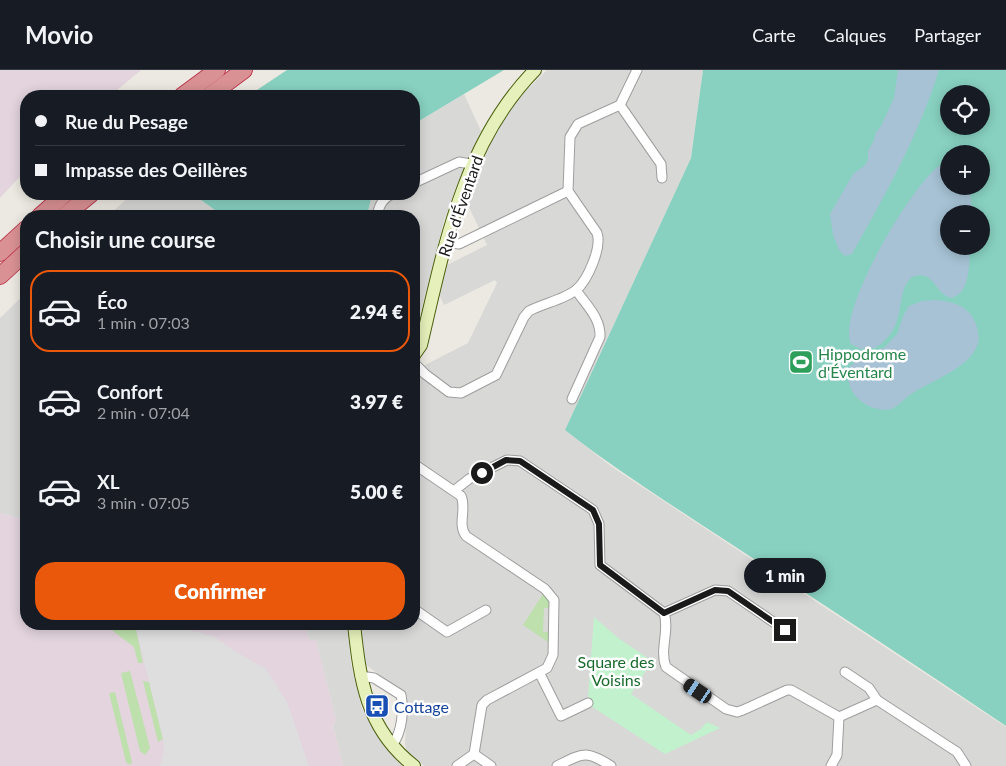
<!DOCTYPE html>
<html lang="fr">
<head>
<meta charset="utf-8">
<style>
	:root { --surface:#171b24; --page:#20242c; --text:#f1f3f6; --muted:#9ea1a6; --line:#363941; --accent:#ea580c }
	body { margin:0; font-family:Lato,sans-serif; background:var(--page); color:var(--text); height:100vh; display:flex; flex-direction:column; font-size:19px; white-space:nowrap }
	* { box-sizing:border-box; margin:0 }
	p { font-size:16px; color:var(--muted) }
	.icon { flex:none; width:28px; height:28px; fill:none; stroke:currentColor; stroke-width:2; stroke-linecap:round; stroke-linejoin:round }
	.map { position:relative; flex:1; overflow:hidden }
	.drawer { position:absolute; left:20px; top:140px; width:400px; height:420px; display:flex; flex-direction:column; background:var(--surface); border-radius:20px; box-shadow:0 2px 12px #0003 }
	.drawer>* { flex:none }
	.hud { position:absolute; left:20px; top:20px; width:400px; height:110px; border-radius:20px; box-shadow:0 2px 12px #0003; display:grid; align-content:center; height:110px; padding:0 15px; background:var(--surface) }
	.fabs { position:absolute; left:940px; top:15px; display:grid; gap:10px }
	.fabs a { display:grid; place-items:center; width:50px; height:50px; border-radius:50%; background:var(--surface); box-shadow:0 2px 12px #0003; font-size:25px }
	.end { position:absolute; width:22px; height:22px; margin:-11px; border:6px solid #1a1a1a; background:#fff; box-shadow:0 0 0 2px #fff }
	.from { border-radius:50% }
	.bubble { position:absolute; height:35px; border-radius:18px; background:var(--surface); box-shadow:0 2px 12px #0003; font-size:16px; font-weight:800; line-height:35px; text-align:center }
	.car { position:absolute; width:15px; height:30px; margin:-15px -8px; border-radius:6px; box-shadow:0 0 4px 1px #0007; background:linear-gradient(#222 24%,#8ab4d8 0 40%,#222 0 76%,#8ab4d8 0 86%,#222 0) }
	.hud b { display:flex; align-items:center; gap:18px; height:48px; font-size:19px }
	.hud b+b { border-top:1px solid var(--line) }
	.hud i { width:12px; height:12px; background:var(--text) }
	ul { padding:0; list-style:none }
	li { display:flex; align-items:center; gap:15px; height:82px; margin:0 10px 8px; padding:0 5px; border:2px solid transparent; border-radius:20px }
	li div { flex:1 }
	li b { display:block; font-size:19px }
	li em { font-style:normal; font-weight:800 }
	li.on { border-color:var(--accent) }
	li>.icon { width:45px; height:45px; stroke-width:1.5 }
	h2 { padding:0 15px; font-size:22px; line-height:60px }
	.cta { display:flex; gap:10px; margin-top:auto; padding:10px 15px }
	.cta a { flex:1; height:58px; border-radius:20px; background:var(--accent); color:#fff; font-size:20px; font-weight:800; line-height:58px; text-align:center }
	header { display:flex; align-items:center; gap:30px; box-sizing:border-box; height:70px; padding:0 25px; background:var(--surface); border-bottom:1px solid var(--line) }
	header strong { font-size:24px }
	nav { display:flex; gap:28px; margin-inline-start:auto; font-size:18px }
	.map>svg:first-child { display:block }
	.residential { fill:#d8d8d7 }
	.industrial { fill:#e3d4de }
	.grass { fill:#bde0ac }
	.park { fill:#c2f1cd }
	.pitch { fill:#88d1c1; fill-rule:evenodd }
	.parking { fill:#dedede }
	.water { fill:#a6c2d4 }
	.lines { fill:none; stroke-linecap:round; stroke-linejoin:round }
	.street-casing { stroke:#9e9e9e; stroke-width:11 }
	.secondary-casing { stroke:#4c6111; stroke-width:14 }
	.highway-casing { stroke:#be3951; stroke-width:18 }
	.street { stroke:#fff; stroke-width:9 }
	.secondary { stroke:#e5f0ba; stroke-width:12 }
	.highway { stroke:#da9193; stroke-width:16 }
	.route { stroke:#1a1a1a; stroke-width:6 }
	.labels { text-anchor:middle; dominant-baseline:central; stroke-width:5; stroke-linejoin:round; paint-order:stroke }
	.street-label { font-size:16px; fill:#1a1a1a; stroke:#fff }
	.leisure-label { font-size:16px; fill:#27864d; stroke:#fff; text-anchor:start }
	.park-label { font-size:16px; fill:#18692c; stroke:#fff }
	.transit-label { font-size:16px; fill:#164399; stroke:#fff; text-anchor:start }
</style>
</head>
<body>
<header>
<strong>Movio</strong>
<nav><a>Carte</a><a>Calques</a><a>Partager</a></nav>
</header>
<div class="map">
<svg width="1006" height="696" viewBox="0 0 1006 696">
	<rect width="100%" height="100%" fill="#ebe9e1"/>
	<g class="residential">
		<polygon points="547,0 703,0 691,88 565,360 612,397 1006,657 1006,696 424,696 407,681 405,675 407,626 364,593 360,554 414,554 414,305 417,307 425,295 468,273 497,213 495,210 444,235 438,222 445,196 487,175 466,131 492,69 516,31"/>
		<polygon points="464,24 481,61 457,114 444,151 421,240 414,243 414,146 367,146 372,124 414,124 414,54"/>
		<polygon points="132,124 193,124 223,146 108,146"/>
		<polygon points="26,223 26,450 0,443 0,248"/>
		<polygon points="305,554 347,554 351,594 362,639 382,672 405,696 343,696 333,655 336,650 316,571 309,570"/>
	</g>
	<g class="industrial">
		<polygon points="0,0 141,0 110,26 26,26 26,100 0,128"/>
		<polygon points="0,443 26,450 26,554 305,554 309,570 316,570 336,650 333,655 343,696 0,696"/>
	</g>
	<g class="grass">
		<polygon points="543,524 549,531 550,538 544,538 543,562 549,562 548,572 523,555"/>
		<polygon points="110,554 135,554 143,593 138,593 134,577 113,561"/>
		<polygon points="130,601 150,678 145,685 140,681 121,603"/>
		<polygon points="143,611 149,612 163,669 158,672"/>
		<polygon points="115,622 132,692 130,695 126,692 109,623"/>
	</g>
	<polygon class="park" points="594,547 617,567 652,591 631,624 691,665 701,659 707,652 720,658 665,684 591,636 588,627"/>
	<g class="pitch">
		<polygon points="287,0 504,0 414,54 414,26 248,26"/>
		<path d="M703 0H1006V656C914 594 821 533 728 472 672 435 617 401 565 360L691 88ZM949 24H981V56H949ZM949 84H981V116H949ZM949 144H981V176H949Z"/>
		<polygon points="193,124 372,124 367,146 223,146"/>
	</g>
	<polygon class="parking" points="135,554 167,554 215,567 231,579 266,599 287,632 309,696 160,696 164,680 163,669"/>
	<g class="water">
		<path d="M898 0H939C919 65 885 125 852 184L845 186 839 180 833 165 830 144 853 104 864 96 868 90V81L874 70 876 62 881 56 894 28Z"/>
		<path d="M939 96H949V116H969L970 119 972 144H949V176H970C969 193 971 225 950 228 934 222 934 199 912 207 893 223 910 257 875 278L861 279 851 274C836 242 911 116 939 96Z"/>
		<path d="M936 230C962 232 977 242 979 269 975 297 932 310 911 324 904 329 899 335 892 339 868 344 841 322 850 296L861 287 885 277 897 264 904 244 909 236 922 231Z"/>
	</g>
	<g class="lines">
		<defs>
			<g id="street">
				<polyline points="620,35 661,94 662,108"/>
				<polyline points="414,113 459,92 471,94"/>
				<path d="M377 146C379 136 382 129 392 124"/>
				<polyline points="446,172 459,174 568,121"/>
				<path d="M414 293 425 304 449 322 461 323 496 305 524 247 529 241C542 234 565 229 576 220 588 210 602 177 597 163L568 121 570 67 578 54 620 35 637 0"/>
				<path d="M572 329 600 267C601 248 586 235 576 220"/>
				<path d="M414 394 461 426C467 439 457 454 466 466L545 519 554 530 553 585 547 598 487 630 482 635 474 684"/>
				<path d="M455 420 469 409 507 390 520 391 593 440 599 454 600 495 664 543C670 560 659 580 666 597L726 639 737 642 743 640 787 620H791L839 647 877 630 957 682 966 696"/>
				<polyline points="414,539 447,562 486,540"/>
				<polyline points="664,543 715,520 728,521 785,560"/>
				<polyline points="845,602 869,618 877,630"/>
				<polyline points="540,604 561,646 588,633"/>
				<path d="M360 606 374 608 401 625C404 641 402 661 393 674"/>
				<polyline points="457,696 474,684 491,696"/>
				<path d="M557 696C583 683 586 680 611 696"/>
				<polyline points="831,696 837,685 839,647"/>
			</g>
			<g id="secondary">
				<path d="M414 285 421 275C444 178 463 73 535 0"/>
				<path d="M354 554C360 610 366 659 414 696"/>
			</g>
			<g id="highway">
				<polyline points="182,26 217,0"/>
				<polyline points="209,26 244,0"/>
				<polyline points="40,146 65,124"/>
				<polyline points="64,146 91,124"/>
				<polyline points="0,183 26,159"/>
				<polyline points="0,206 26,182"/>
			</g>
		</defs>
		<use href="#street" class="street-casing"/>
		<use href="#secondary" class="secondary-casing"/>
		<use href="#highway" class="highway-casing"/>
		<use href="#street" class="street"/>
		<use href="#secondary" class="secondary"/>
		<use href="#highway" class="highway"/>
	</g>
	<g class="lines">
		<polyline class="route" points="482,403 506,390 520,391 593,440 599,454 600,495 664,543 715,520 728,521 785,560"/>
	</g>
	<defs>
		<symbol id="stadium-square" viewBox="-11 -11 22 22"><rect x="-9" y="-9" width="18" height="18" rx="4" fill="#2e9e5b" stroke="#fff"/><path d="M0-5a6.5 5 0 1 0 0 10a6.5 5 0 1 0 0-10ZM-3.5-1.8h7v3.6h-7Z" fill="#fff"/></symbol>
		<symbol id="bus-square" viewBox="-11 -11 22 22"><rect x="-9" y="-9" width="18" height="18" rx="4" fill="#1a4fb4" stroke="#fff"/><path d="M-5-6H5V4H4V6H2V4H-2V6H-4V4H-5ZM-3.5-4V0h7V-4ZM-3.5 1.2v1.5H-2V1.2ZM2 1.2v1.5H3.5V1.2Z" fill="#fff"/></symbol>
	</defs>
	<g fill-rule="evenodd">
		<use href="#stadium-square" x="787" y="278" width="28" height="28"/>
		<use href="#bus-square" x="363" y="622" width="28" height="28"/>
	</g>
	<g class="labels">
		<g class="street-label">
			<text transform="translate(460 136) rotate(-71)">Rue d'Éventard</text>
		</g>
		<g class="leisure-label">
			<text x="818" y="283">Hippodrome<tspan x="818" dy="18">d'Éventard</tspan></text>
		</g>
		<g class="park-label">
			<text x="616" y="591">Square des<tspan x="616" dy="18">Voisins</tspan></text>
		</g>
		<g class="transit-label">
			<text x="394" y="636">Cottage</text>
		</g>
	</g>
</svg>
<div class="fabs">
<a><svg class="icon" aria-label="locate" viewBox="0 0 24 24"><circle cx="12" cy="12" r="6"/><path d="M12 2v4M12 18v4M2 12h4M18 12h4"/></svg></a>
<a>+</a>
<a>−</a>
</div>
<i class="end from" style="left:482px;top:403px"></i>
<i class="end" style="left:785px;top:560px"></i>
<div class="bubble" style="left:744px;top:488px;width:82px">1 min</div>
<i class="car" style="left:698px;top:621px;rotate:304deg"></i>
<div class="hud">
<b><i class="from"></i>Rue du Pesage</b>
<b><i></i>Impasse des Oeillères</b>
</div>
<section class="drawer">
<h2>Choisir une course</h2>
<ul>
<li class="on"><svg class="icon" aria-label="car" viewBox="0 0 24 24"><path d="M5 17H2v-5l4-1 3-4h7l3 4 3 1v5h-3M9 17h6M6 11h13"/><circle cx="7" cy="17" r="2"/><circle cx="17" cy="17" r="2"/></svg><div><b>Éco</b><p>1 min · 07:03</p></div><em>2.94 €</em></li>
<li><svg class="icon" aria-label="car" viewBox="0 0 24 24"><path d="M5 17H2v-5l4-1 3-4h7l3 4 3 1v5h-3M9 17h6M6 11h13"/><circle cx="7" cy="17" r="2"/><circle cx="17" cy="17" r="2"/></svg><div><b>Confort</b><p>2 min · 07:04</p></div><em>3.97 €</em></li>
<li><svg class="icon" aria-label="car" viewBox="0 0 24 24"><path d="M5 17H2v-5l4-1 3-4h7l3 4 3 1v5h-3M9 17h6M6 11h13"/><circle cx="7" cy="17" r="2"/><circle cx="17" cy="17" r="2"/></svg><div><b>XL</b><p>3 min · 07:05</p></div><em>5.00 €</em></li>
</ul>
<div class="cta"><a>Confirmer</a></div>
</section>
</div>
</body>
</html>
